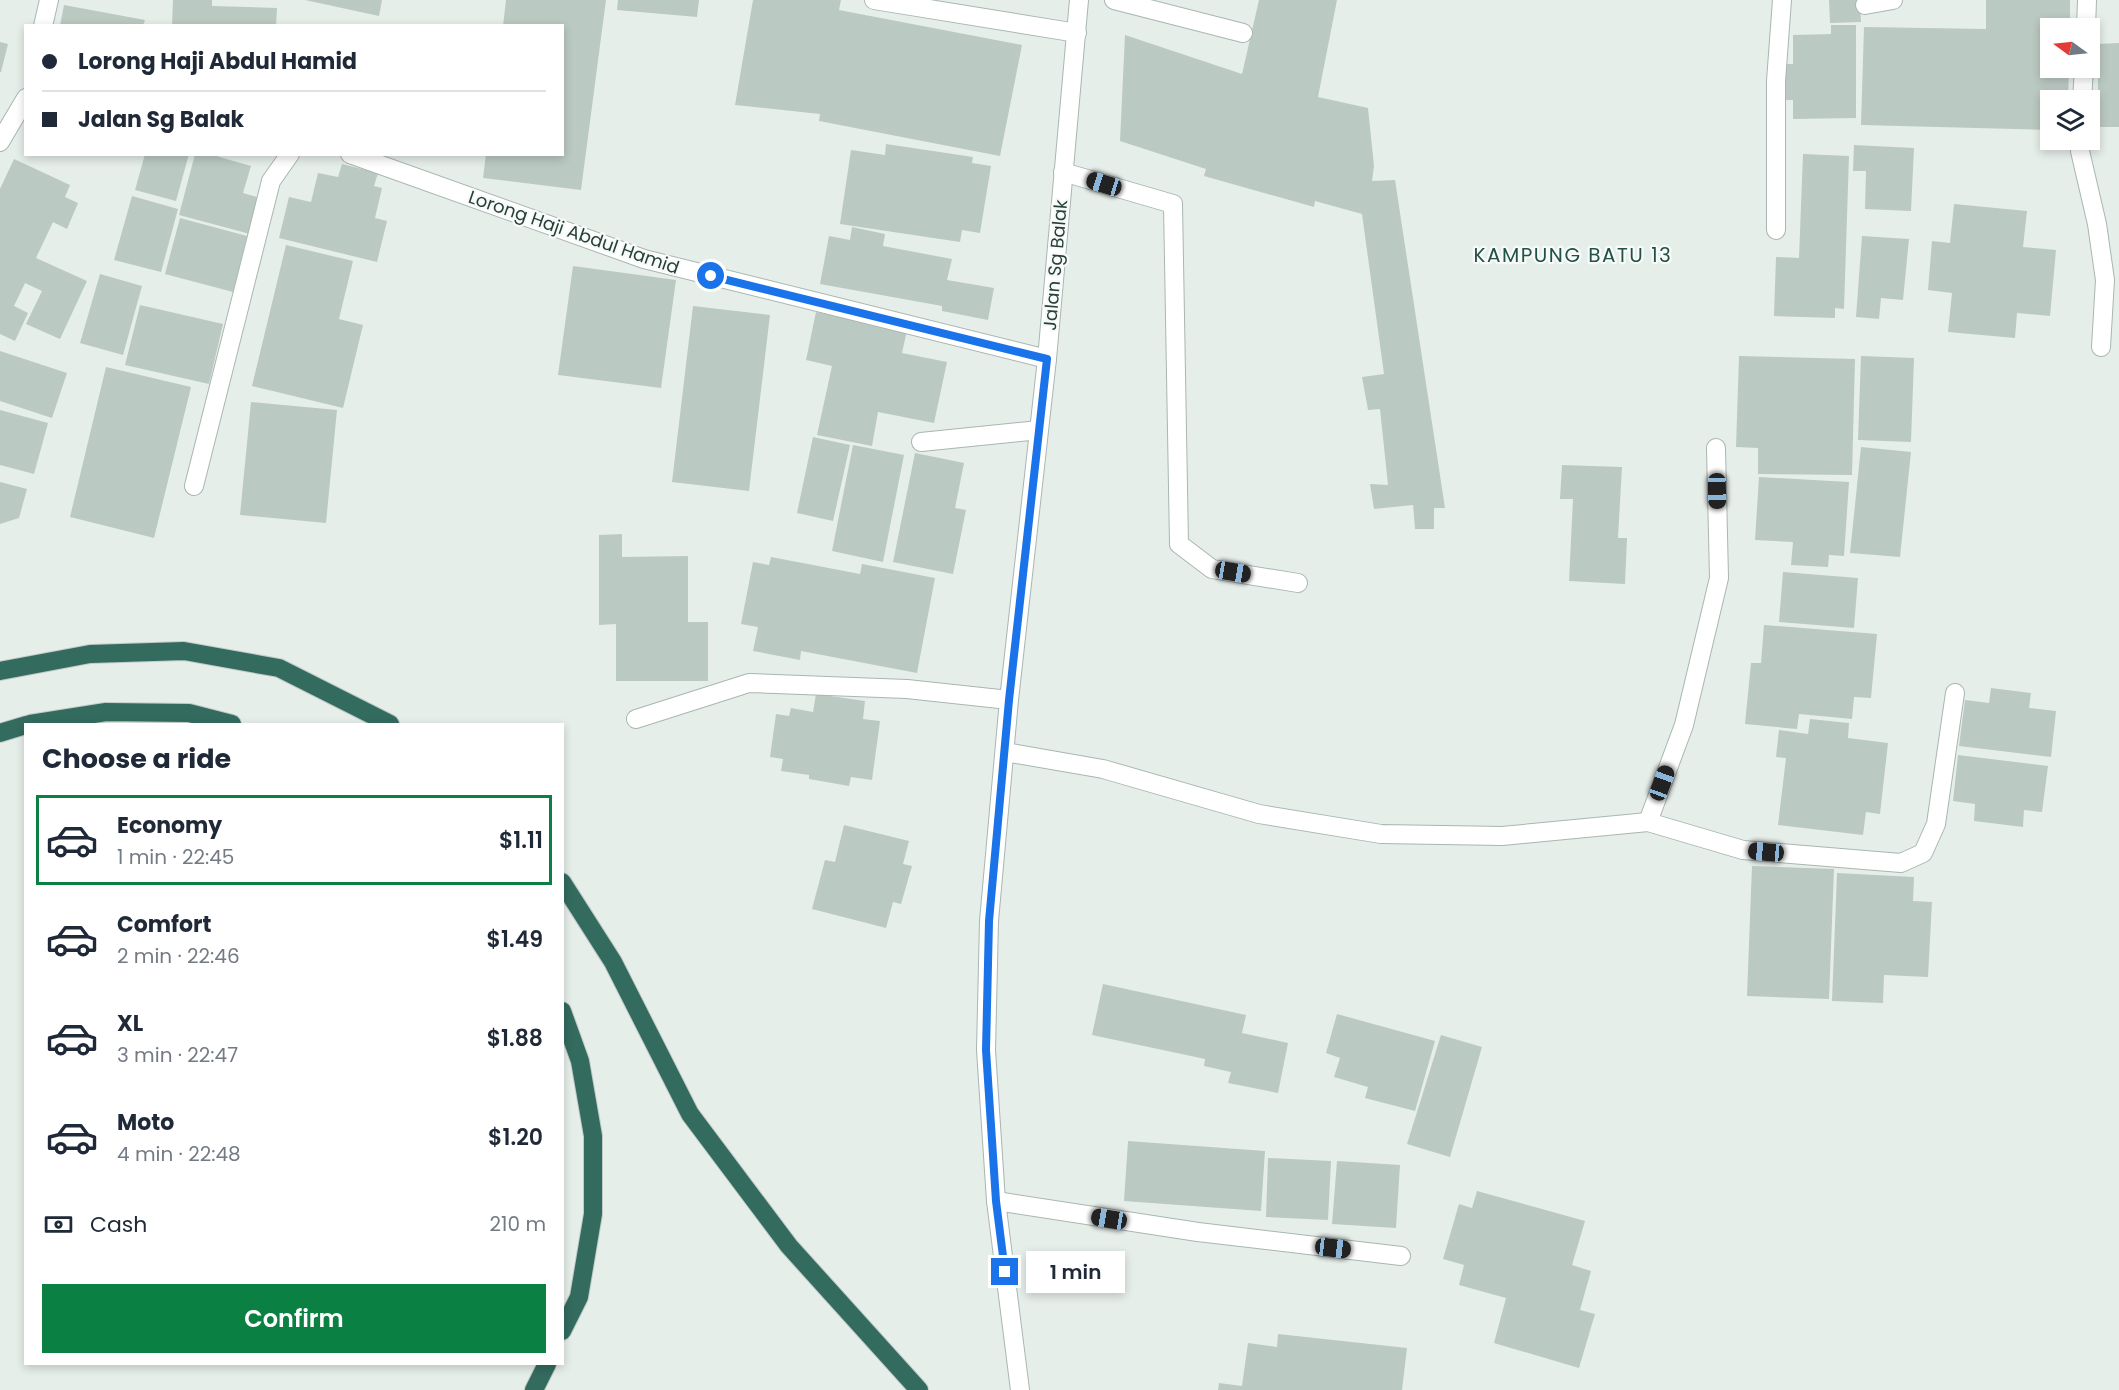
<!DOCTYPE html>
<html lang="en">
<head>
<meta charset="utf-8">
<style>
	:root { --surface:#fff; --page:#f2f2f3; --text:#1f2937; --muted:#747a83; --line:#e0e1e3; --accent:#0b8043 }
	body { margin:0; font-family:Poppins,sans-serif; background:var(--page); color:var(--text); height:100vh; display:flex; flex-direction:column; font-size:22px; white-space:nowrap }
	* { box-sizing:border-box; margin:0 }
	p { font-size:20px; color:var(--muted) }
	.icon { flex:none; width:33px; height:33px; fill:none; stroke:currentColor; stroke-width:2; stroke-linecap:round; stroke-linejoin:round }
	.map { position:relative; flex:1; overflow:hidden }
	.side { position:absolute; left:24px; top:723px; width:540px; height:642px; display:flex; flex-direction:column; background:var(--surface); border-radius:0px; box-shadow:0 3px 9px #0003 }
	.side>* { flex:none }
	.hud { position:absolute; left:24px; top:24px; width:540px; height:132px; border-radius:0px; box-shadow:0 3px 9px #0003; display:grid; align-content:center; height:132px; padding:0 18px; background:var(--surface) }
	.needle { width:39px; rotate:285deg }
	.fabs { position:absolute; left:2040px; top:18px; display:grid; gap:12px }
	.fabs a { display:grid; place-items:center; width:60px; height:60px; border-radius:0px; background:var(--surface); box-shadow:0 3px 9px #0003; font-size:30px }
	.end { position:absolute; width:27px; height:27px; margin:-14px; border:8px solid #1a73e8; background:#fff; box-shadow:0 0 0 3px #fff }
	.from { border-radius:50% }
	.bubble { position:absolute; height:42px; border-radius:0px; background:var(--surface); box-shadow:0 3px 9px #0003; font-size:20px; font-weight:600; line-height:42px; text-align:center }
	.car { position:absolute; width:18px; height:36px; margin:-18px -9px; border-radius:8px; box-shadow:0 0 4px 2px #0007; background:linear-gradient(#222 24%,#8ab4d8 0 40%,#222 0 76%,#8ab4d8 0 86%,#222 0) }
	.hud b { display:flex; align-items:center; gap:21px; height:57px; font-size:22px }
	.hud b+b { border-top:2px solid var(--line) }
	.hud i { width:15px; height:15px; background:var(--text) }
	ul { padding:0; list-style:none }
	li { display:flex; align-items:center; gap:18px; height:90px; margin:0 12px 9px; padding:0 6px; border:3px solid transparent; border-radius:0px }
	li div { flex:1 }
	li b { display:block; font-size:22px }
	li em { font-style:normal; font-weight:600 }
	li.active { border-color:var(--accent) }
	li>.icon { width:54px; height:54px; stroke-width:1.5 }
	h2 { padding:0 18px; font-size:27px; line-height:72px }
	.pay { display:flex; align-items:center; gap:15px; height:66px; padding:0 18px; font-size:22px }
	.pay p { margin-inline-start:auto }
	.primary-button { display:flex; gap:12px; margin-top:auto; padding:12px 18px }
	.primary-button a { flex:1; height:69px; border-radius:0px; background:var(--accent); color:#fff; font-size:24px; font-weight:600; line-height:69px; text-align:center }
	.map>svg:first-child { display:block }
	.building { fill:#bbc9c3 }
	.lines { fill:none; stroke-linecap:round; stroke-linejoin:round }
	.minor-casing { stroke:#a9b6b1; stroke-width:20 }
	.highway-casing { stroke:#c2cac7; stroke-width:20 }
	.minor { stroke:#fff; stroke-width:18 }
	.highway { stroke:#336b5f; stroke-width:18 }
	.route { stroke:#1a73e8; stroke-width:8 }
	.labels { text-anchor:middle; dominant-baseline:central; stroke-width:4.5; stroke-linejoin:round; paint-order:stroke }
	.street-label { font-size:18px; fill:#264038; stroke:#f7faf9 }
	.neighbourhood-label { font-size:20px; letter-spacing:1.5px; fill:#225145; stroke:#f7faf9 }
</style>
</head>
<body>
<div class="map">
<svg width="2119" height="1390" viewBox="0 0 2119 1390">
	<rect width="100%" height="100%" fill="#e6eeea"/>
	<g class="building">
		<polygon points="173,0 212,0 212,6 277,8 276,26 172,26"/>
		<polygon points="305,0 382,0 379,16"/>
		<polygon points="506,0 606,0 581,190 483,178 486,154 562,154 562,26 503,26"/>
		<polygon points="618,0 699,0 697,17 617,10"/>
		<polygon points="753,0 841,0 839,10 1022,45 1000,156 819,121 820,114 735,105"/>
		<polygon points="1259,0 1337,0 1318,97 1368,108 1374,166 1372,181 1395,180 1445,508 1434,508 1434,529 1415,529 1413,505 1374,509 1370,484 1388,485 1380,409 1368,410 1362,377 1384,374 1362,214 1315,201 1314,207 1204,176 1206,169 1120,141 1125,35 1242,74"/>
		<polygon points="1829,0 1860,0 1861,22 1830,23"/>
		<polygon points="1986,0 2070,0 2070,28 2050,28 2050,68 2069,68 2068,100 2050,100 2050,130 1861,125 1864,27 1986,29"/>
		<polygon points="64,5 145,20 143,26 60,26"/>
		<polygon points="1831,25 1856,25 1856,118 1793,119 1793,100 1786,100 1786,64 1793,64 1793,35 1831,34"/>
		<polygon points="0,42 8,44 1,72 0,72"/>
		<polygon points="2119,43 2119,127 2099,127 2097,44"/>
		<polygon points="886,144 973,157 972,163 991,166 980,233 962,230 960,242 840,224 851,150 885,155"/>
		<polygon points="1854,145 1914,148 1911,211 1865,209 1866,171 1853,171"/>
		<polygon points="145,154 189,154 176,201 135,190"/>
		<polygon points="195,154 209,154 251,166 243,193 260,198 250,234 179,215"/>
		<polygon points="1803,154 1849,156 1844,309 1835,308 1835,318 1774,316 1776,257 1799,258"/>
		<polygon points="14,159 70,185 65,197 78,203 67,229 53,222 36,258 87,281 60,339 26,324 42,291 25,283 14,306 28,313 15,341 0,334 0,189"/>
		<polygon points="342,164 378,173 374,186 382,188 375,218 387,221 377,262 279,238 289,197 311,202 318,173 338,177"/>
		<polygon points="132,196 178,209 161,272 114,260"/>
		<polygon points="1954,204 2027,211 2023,247 2056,250 2050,316 2017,313 2015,338 1948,332 1952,293 1928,290 1932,241 1950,243"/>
		<polygon points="180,218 247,236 233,292 165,274"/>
		<polygon points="852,227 885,234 883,246 952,259 947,280 994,288 988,320 942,311 942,306 820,284 829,236 850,240"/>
		<polygon points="1862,236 1909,239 1903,300 1881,298 1879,319 1856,317"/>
		<polygon points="286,245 353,261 339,319 363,325 343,408 252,386"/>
		<polygon points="573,266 676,280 661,388 558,375"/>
		<polygon points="100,274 142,286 123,355 80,343"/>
		<polygon points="140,305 223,324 209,384 125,365"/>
		<polygon points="693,306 770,315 749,491 672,482"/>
		<polygon points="816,312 907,330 902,353 947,362 934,423 878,412 872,446 817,435 832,366 806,360"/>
		<polygon points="0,351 67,373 52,418 0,401"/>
		<polygon points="1739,356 1855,359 1852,475 1758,474 1758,448 1736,447"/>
		<polygon points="1861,356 1914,358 1911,442 1858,440"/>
		<polygon points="106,367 191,387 154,538 70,517"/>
		<polygon points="251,402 337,410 326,523 240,515"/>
		<polygon points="0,410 48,423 34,474 0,465"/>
		<polygon points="813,437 850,445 833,521 797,513"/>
		<polygon points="853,445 904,455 883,562 832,551"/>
		<polygon points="1861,447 1911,452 1900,557 1850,553"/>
		<polygon points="915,453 964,463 955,508 966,510 953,574 893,562"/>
		<polygon points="1562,465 1622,467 1618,538 1627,538 1625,584 1569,581 1573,499 1560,499"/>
		<polygon points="1759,477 1849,482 1844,556 1829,555 1828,567 1791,565 1793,542 1755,540"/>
		<polygon points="0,482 27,489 19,518 0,524"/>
		<polygon points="622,534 622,557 688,556 688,622 708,622 708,681 616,681 616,624 599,625 599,535"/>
		<polygon points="771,557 860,574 862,564 935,578 917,673 801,651 800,660 753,651 758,627 741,624 753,562 769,565"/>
		<polygon points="1783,572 1858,578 1854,628 1779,622"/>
		<polygon points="1764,625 1877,634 1871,698 1854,697 1852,719 1799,714 1797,729 1745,724 1751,663 1761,663"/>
		<polygon points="1991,688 2031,693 2029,708 2056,711 2051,757 1959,746 1965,700 1989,703"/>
		<polygon points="816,694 865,701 863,719 880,721 872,780 851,777 849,786 809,779 809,775 781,771 783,759 770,757 776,714 789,716 791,708 813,712"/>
		<polygon points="1810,719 1849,723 1848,738 1888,743 1880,814 1866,812 1863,835 1778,825 1786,758 1776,757 1779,730 1808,734"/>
		<polygon points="1958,755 2048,766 2042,812 2024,810 2023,827 1974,821 1975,804 1953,801"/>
		<polygon points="844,825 909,841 903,864 912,866 901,904 893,902 886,928 812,909 825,860 835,862"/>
		<polygon points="1752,866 1834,869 1829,999 1747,996"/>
		<polygon points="1837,873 1914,877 1913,901 1932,902 1928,977 1884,975 1883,1003 1832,1001"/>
		<polygon points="1103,984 1246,1015 1242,1033 1288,1043 1278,1093 1228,1083 1231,1072 1204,1066 1205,1059 1092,1035"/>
		<polygon points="1337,1014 1435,1041 1415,1111 1365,1098 1368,1087 1334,1077 1340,1058 1326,1053"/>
		<polygon points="1441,1035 1482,1047 1450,1157 1407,1144"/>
		<polygon points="1128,1141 1265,1151 1261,1211 1124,1201"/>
		<polygon points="1268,1158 1331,1161 1328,1220 1266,1217"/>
		<polygon points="1337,1161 1400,1165 1396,1228 1332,1224"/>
		<polygon points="1477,1191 1585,1221 1572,1265 1591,1271 1580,1310 1595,1314 1579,1368 1494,1343 1506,1298 1459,1285 1464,1265 1443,1259 1459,1204 1472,1208"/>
		<polygon points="1278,1334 1407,1348 1402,1390 1218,1390 1219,1383 1242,1386 1248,1343 1277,1347"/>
	</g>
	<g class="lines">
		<defs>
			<g id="minor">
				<polyline points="874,0 1077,33"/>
				<polyline points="1114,0 1243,33"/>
				<polyline points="1865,5 1893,0"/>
				<polyline points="43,26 49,0"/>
				<polyline points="2086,28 2087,0"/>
				<polyline points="2082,100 2084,68"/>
				<polyline points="2080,140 2080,151 2097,224 2105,280 2101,347"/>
				<polyline points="0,142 26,98"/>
				<polyline points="350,154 644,259 1047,359"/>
				<polyline points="1063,172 1173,204 1179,544 1212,569 1298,583"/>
				<polyline points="1776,230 1776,81 1782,0"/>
				<polyline points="921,442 1039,430"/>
				<polyline points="194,486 271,181 290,154"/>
				<polyline points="636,719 749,683 907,689 1009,700"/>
				<polyline points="1005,752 1103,769 1259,814 1381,834 1502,836 1648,822 1743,850 1901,863 1923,853 1936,824 1955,693"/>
				<polyline points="1648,822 1684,725 1719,578 1716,448"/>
				<polyline points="996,1201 1198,1232 1401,1256"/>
				<polyline points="1020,1390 996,1201 986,1050 989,921 1009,700 1047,359 1079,0"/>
			</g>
			<g id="highway">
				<polyline points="0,671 90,654 184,651 279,668 390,724"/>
				<polyline points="30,724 106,712 189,713 232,724"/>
				<polyline points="0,733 26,725"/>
				<polyline points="562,882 613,962 690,1114 789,1246 919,1390"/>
				<polyline points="562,1011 580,1061 593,1136 593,1214 579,1297 562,1331"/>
				<polyline points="534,1390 547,1364"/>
			</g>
		</defs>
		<use href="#minor" class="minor-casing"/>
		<use href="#highway" class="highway-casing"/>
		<use href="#minor" class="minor"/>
		<use href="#highway" class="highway"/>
	</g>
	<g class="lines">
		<polyline class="route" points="711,276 1047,359 1009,700 989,921 986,1050 996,1201 1005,1272"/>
	</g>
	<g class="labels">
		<g class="street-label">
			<text transform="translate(574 232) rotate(19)">Lorong Haji Abdul Hamid</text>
			<text transform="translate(1055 265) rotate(-85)">Jalan Sg Balak</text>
		</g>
		<g class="neighbourhood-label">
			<text x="1573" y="255">KAMPUNG BATU 13</text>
		</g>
	</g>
</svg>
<div class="fabs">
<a><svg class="needle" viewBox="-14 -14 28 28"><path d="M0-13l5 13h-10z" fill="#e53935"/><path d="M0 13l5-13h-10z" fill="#747a83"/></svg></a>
<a><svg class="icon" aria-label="layers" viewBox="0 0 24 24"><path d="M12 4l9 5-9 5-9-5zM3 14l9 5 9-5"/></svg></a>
</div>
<i class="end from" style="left:711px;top:276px"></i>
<i class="end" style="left:1005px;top:1272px"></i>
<div class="bubble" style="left:1026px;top:1251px;width:99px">1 min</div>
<i class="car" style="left:1104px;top:184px;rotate:287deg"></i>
<i class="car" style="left:1717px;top:491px;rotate:179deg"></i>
<i class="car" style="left:1233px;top:572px;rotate:100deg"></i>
<i class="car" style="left:1662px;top:783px;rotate:20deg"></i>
<i class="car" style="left:1766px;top:852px;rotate:275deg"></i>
<i class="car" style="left:1109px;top:1219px;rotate:279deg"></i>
<i class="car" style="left:1333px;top:1248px;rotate:97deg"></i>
<div class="hud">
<b><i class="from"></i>Lorong Haji Abdul Hamid</b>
<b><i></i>Jalan Sg Balak</b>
</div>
<section class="side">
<h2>Choose a ride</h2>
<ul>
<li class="active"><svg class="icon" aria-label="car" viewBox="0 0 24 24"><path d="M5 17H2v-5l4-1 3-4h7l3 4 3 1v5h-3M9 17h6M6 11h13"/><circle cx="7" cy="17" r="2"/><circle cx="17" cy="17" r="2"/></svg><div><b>Economy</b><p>1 min · 22:45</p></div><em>$1.11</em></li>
<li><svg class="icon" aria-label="car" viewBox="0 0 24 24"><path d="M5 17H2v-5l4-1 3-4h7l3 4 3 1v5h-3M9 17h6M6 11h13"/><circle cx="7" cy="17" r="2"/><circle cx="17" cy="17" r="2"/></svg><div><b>Comfort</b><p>2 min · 22:46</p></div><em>$1.49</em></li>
<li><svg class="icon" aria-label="car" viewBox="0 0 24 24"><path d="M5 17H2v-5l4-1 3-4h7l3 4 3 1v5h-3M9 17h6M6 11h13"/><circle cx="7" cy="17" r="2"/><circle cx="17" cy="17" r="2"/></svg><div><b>XL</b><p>3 min · 22:47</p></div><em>$1.88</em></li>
<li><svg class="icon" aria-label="car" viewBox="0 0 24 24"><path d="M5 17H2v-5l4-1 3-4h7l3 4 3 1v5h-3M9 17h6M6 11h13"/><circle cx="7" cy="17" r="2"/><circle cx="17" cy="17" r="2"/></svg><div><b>Moto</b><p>4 min · 22:48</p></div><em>$1.20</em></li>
</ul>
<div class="pay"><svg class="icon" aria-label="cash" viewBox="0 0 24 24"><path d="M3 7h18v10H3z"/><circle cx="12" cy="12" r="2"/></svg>Cash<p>210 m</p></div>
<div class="primary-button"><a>Confirm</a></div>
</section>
</div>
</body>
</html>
